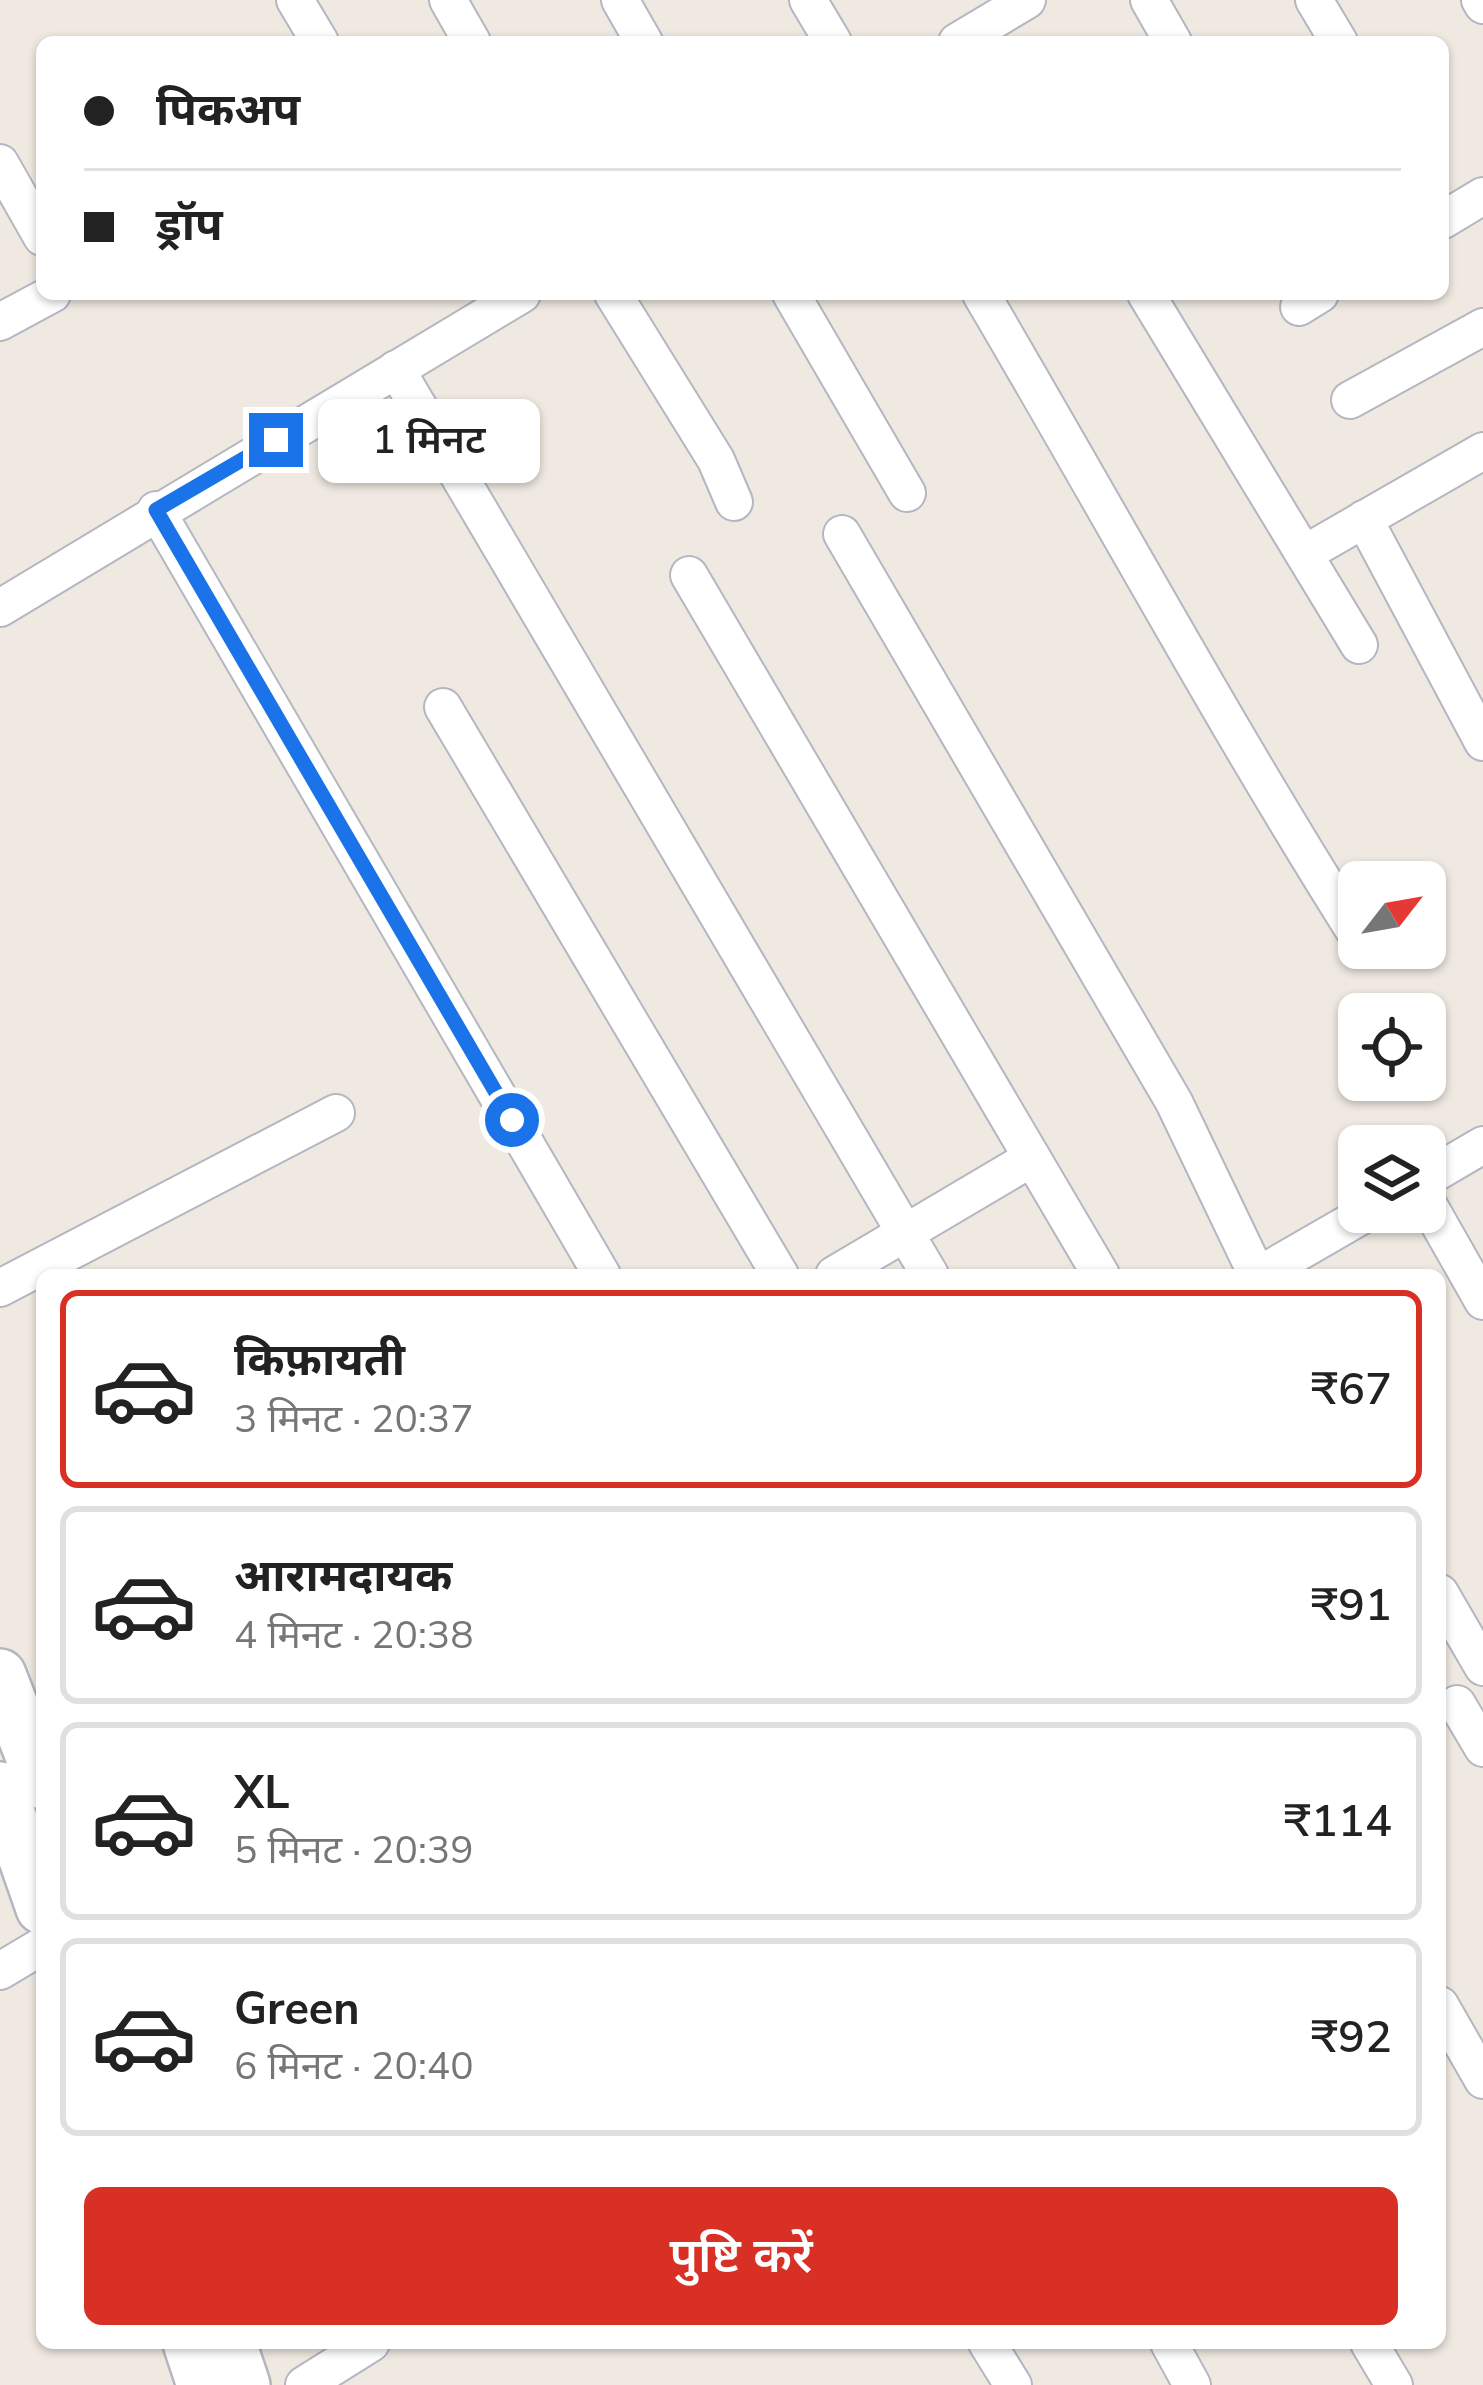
<!DOCTYPE html>
<html lang="hi">
<head>
<meta charset="utf-8">
<style>
	:root { --surface:#fff; --page:#f2f2f2; --text:#222; --muted:#767676; --line:#e0e0e0; --accent:#d93025 }
	body { margin:0; font-family:"Nunito Sans","Noto Sans Devanagari",sans-serif; background:var(--page); color:var(--text); height:100vh; display:flex; flex-direction:column; font-size:45px; white-space:nowrap }
	* { box-sizing:border-box; margin:0 }
	p { font-size:39px; color:var(--muted) }
	.icon { flex:none; width:66px; height:66px; fill:none; stroke:currentColor; stroke-width:2; stroke-linecap:round; stroke-linejoin:round }
	.map { position:relative; flex:1; overflow:hidden }
	.sheet { position:absolute; left:36px; top:1269px; width:1410px; height:1080px; display:flex; flex-direction:column; background:var(--surface); border-radius:18px; box-shadow:0 3px 9px #0004 }
	.sheet>* { flex:none }
	.hud { position:absolute; left:36px; top:36px; width:1413px; height:264px; border-radius:18px; box-shadow:0 3px 9px #0004; display:grid; align-content:center; height:264px; padding:0 48px; background:var(--surface) }
	.needle { width:78px; rotate:59deg }
	.buttons { position:absolute; left:1338px; top:861px; display:grid; gap:24px }
	.buttons a { display:grid; place-items:center; width:108px; height:108px; border-radius:18px; background:var(--surface); box-shadow:0 3px 9px #0004; font-size:60px }
	.end { position:absolute; width:54px; height:54px; margin:-27px; border:15px solid #1a73e8; background:#fff; box-shadow:0 0 0 6px #fff }
	.from { border-radius:50% }
	.bubble { position:absolute; height:84px; border-radius:18px; background:var(--surface); box-shadow:0 3px 9px #0004; font-size:39px; font-weight:600; line-height:84px; text-align:center }
	.hud b { display:flex; align-items:center; gap:42px; height:114px; font-size:45px }
	.hud b+b { border-top:3px solid var(--line) }
	.hud i { width:30px; height:30px; background:var(--text) }
	ul { padding:21px 0 0; list-style:none }
	li { display:flex; align-items:center; gap:36px; height:198px; margin:0 24px 18px; padding:0 24px; border:6px solid var(--line); border-radius:18px }
	li div { flex:1 }
	li b { display:block; font-size:45px }
	li em { font-style:normal; font-weight:600 }
	li.on { border-color:var(--accent) }
	li>.icon { width:108px; height:108px; stroke-width:1.5 }
	.primary-button { display:flex; gap:24px; margin-top:auto; padding:24px 48px }
	.primary-button a { flex:1; height:138px; border-radius:18px; background:var(--accent); color:#fff; font-size:48px; font-weight:600; line-height:138px; text-align:center }
	.map>svg:first-child { display:block }
	.lines { fill:none; stroke-linecap:round; stroke-linejoin:round }
	.street-casing { stroke:#b4b7c1; stroke-width:40 }
	.secondary-casing { stroke:#b4b7c1; stroke-width:56 }
	.street { stroke:#fff; stroke-width:36 }
	.secondary { stroke:#fff; stroke-width:51 }
	.route { stroke:#1a73e8; stroke-width:15 }
</style>
</head>
<body>
<div class="map">
<svg width="1483" height="2385" viewBox="0 0 1483 2385">
	<rect width="100%" height="100%" fill="#efe9e1"/>
	<g class="lines">
		<defs>
			<g id="street">
				<polyline points="295,0 320,42"/>
				<polyline points="448,0 472,42"/>
				<polyline points="620,0 644,42"/>
				<polyline points="808,0 833,42"/>
				<polyline points="1149,0 1173,42"/>
				<polyline points="1314,0 1339,42"/>
				<polyline points="1480,0 1483,5"/>
				<polyline points="957,42 1027,0"/>
				<polyline points="0,163 42,237"/>
				<polyline points="1443,220 1483,196"/>
				<polyline points="613,294 716,460 734,502"/>
				<polyline points="791,294 907,493"/>
				<path d="M981 294C1107 508 1226 728 1359 938"/>
				<polyline points="1146,294 1359,645"/>
				<polyline points="1299,307 1320,294"/>
				<polyline points="0,322 52,294"/>
				<polyline points="396,369 930,1275"/>
				<polyline points="1350,400 1483,327"/>
				<polyline points="156,510 602,1275"/>
				<polyline points="1364,519 1483,742"/>
				<polyline points="842,534 1174,1102 1257,1275"/>
				<polyline points="1304,554 1483,451"/>
				<polyline points="689,575 1101,1275"/>
				<polyline points="0,608 522,294"/>
				<polyline points="443,707 780,1275"/>
				<polyline points="1425,1179 1483,1145"/>
				<polyline points="1425,1199 1483,1301"/>
				<polyline points="834,1275 1032,1158"/>
				<polyline points="1259,1275 1368,1212"/>
				<polyline points="0,1288 336,1113"/>
				<polyline points="1440,1593 1483,1667"/>
				<polyline points="1457,1704 1483,1748"/>
				<polyline points="0,1971 42,1946"/>
				<polyline points="1440,2005 1483,2080"/>
				<polyline points="987,2343 1013,2385"/>
				<polyline points="1169,2343 1192,2385"/>
				<polyline points="1369,2343 1394,2385"/>
				<polyline points="304,2385 371,2343"/>
			</g>
			<g id="secondary">
				<polyline points="0,1675 42,1783"/>
				<polyline points="0,1788 42,1908"/>
				<polyline points="189,2343 203,2385"/>
				<polyline points="230,2343 244,2385"/>
			</g>
		</defs>
		<use href="#street" class="street-casing"/>
		<use href="#secondary" class="secondary-casing"/>
		<use href="#street" class="street"/>
		<use href="#secondary" class="secondary"/>
	</g>
	<g class="lines">
		<polyline class="route" points="276,440 156,510 512,1120"/>
	</g>
</svg>
<div class="buttons">
<a><svg class="needle" viewBox="-14 -14 28 28"><path d="M0-13l5 13h-10z" fill="#e53935"/><path d="M0 13l5-13h-10z" fill="#767676"/></svg></a>
<a><svg class="icon" aria-label="locate" viewBox="0 0 24 24"><circle cx="12" cy="12" r="6"/><path d="M12 2v4M12 18v4M2 12h4M18 12h4"/></svg></a>
<a><svg class="icon" aria-label="layers" viewBox="0 0 24 24"><path d="M12 4l9 5-9 5-9-5zM3 14l9 5 9-5"/></svg></a>
</div>
<i class="end from" style="left:512px;top:1120px"></i>
<i class="end" style="left:276px;top:440px"></i>
<div class="bubble" style="left:318px;top:399px;width:222px">1 मिनट</div>
<div class="hud">
<b><i class="from"></i>पिकअप</b>
<b><i></i>ड्रॉप</b>
</div>
<section class="sheet">
<ul>
<li class="on"><svg class="icon" aria-label="car" viewBox="0 0 24 24"><path d="M5 17H2v-5l4-1 3-4h7l3 4 3 1v5h-3M9 17h6M6 11h13"/><circle cx="7" cy="17" r="2"/><circle cx="17" cy="17" r="2"/></svg><div><b>किफ़ायती</b><p>3 मिनट · 20:37</p></div><em>₹67</em></li>
<li><svg class="icon" aria-label="car" viewBox="0 0 24 24"><path d="M5 17H2v-5l4-1 3-4h7l3 4 3 1v5h-3M9 17h6M6 11h13"/><circle cx="7" cy="17" r="2"/><circle cx="17" cy="17" r="2"/></svg><div><b>आरामदायक</b><p>4 मिनट · 20:38</p></div><em>₹91</em></li>
<li><svg class="icon" aria-label="car" viewBox="0 0 24 24"><path d="M5 17H2v-5l4-1 3-4h7l3 4 3 1v5h-3M9 17h6M6 11h13"/><circle cx="7" cy="17" r="2"/><circle cx="17" cy="17" r="2"/></svg><div><b>XL</b><p>5 मिनट · 20:39</p></div><em>₹114</em></li>
<li><svg class="icon" aria-label="car" viewBox="0 0 24 24"><path d="M5 17H2v-5l4-1 3-4h7l3 4 3 1v5h-3M9 17h6M6 11h13"/><circle cx="7" cy="17" r="2"/><circle cx="17" cy="17" r="2"/></svg><div><b>Green</b><p>6 मिनट · 20:40</p></div><em>₹92</em></li>
</ul>
<div class="primary-button"><a>पुष्टि करें</a></div>
</section>
</div>
</body>
</html>
